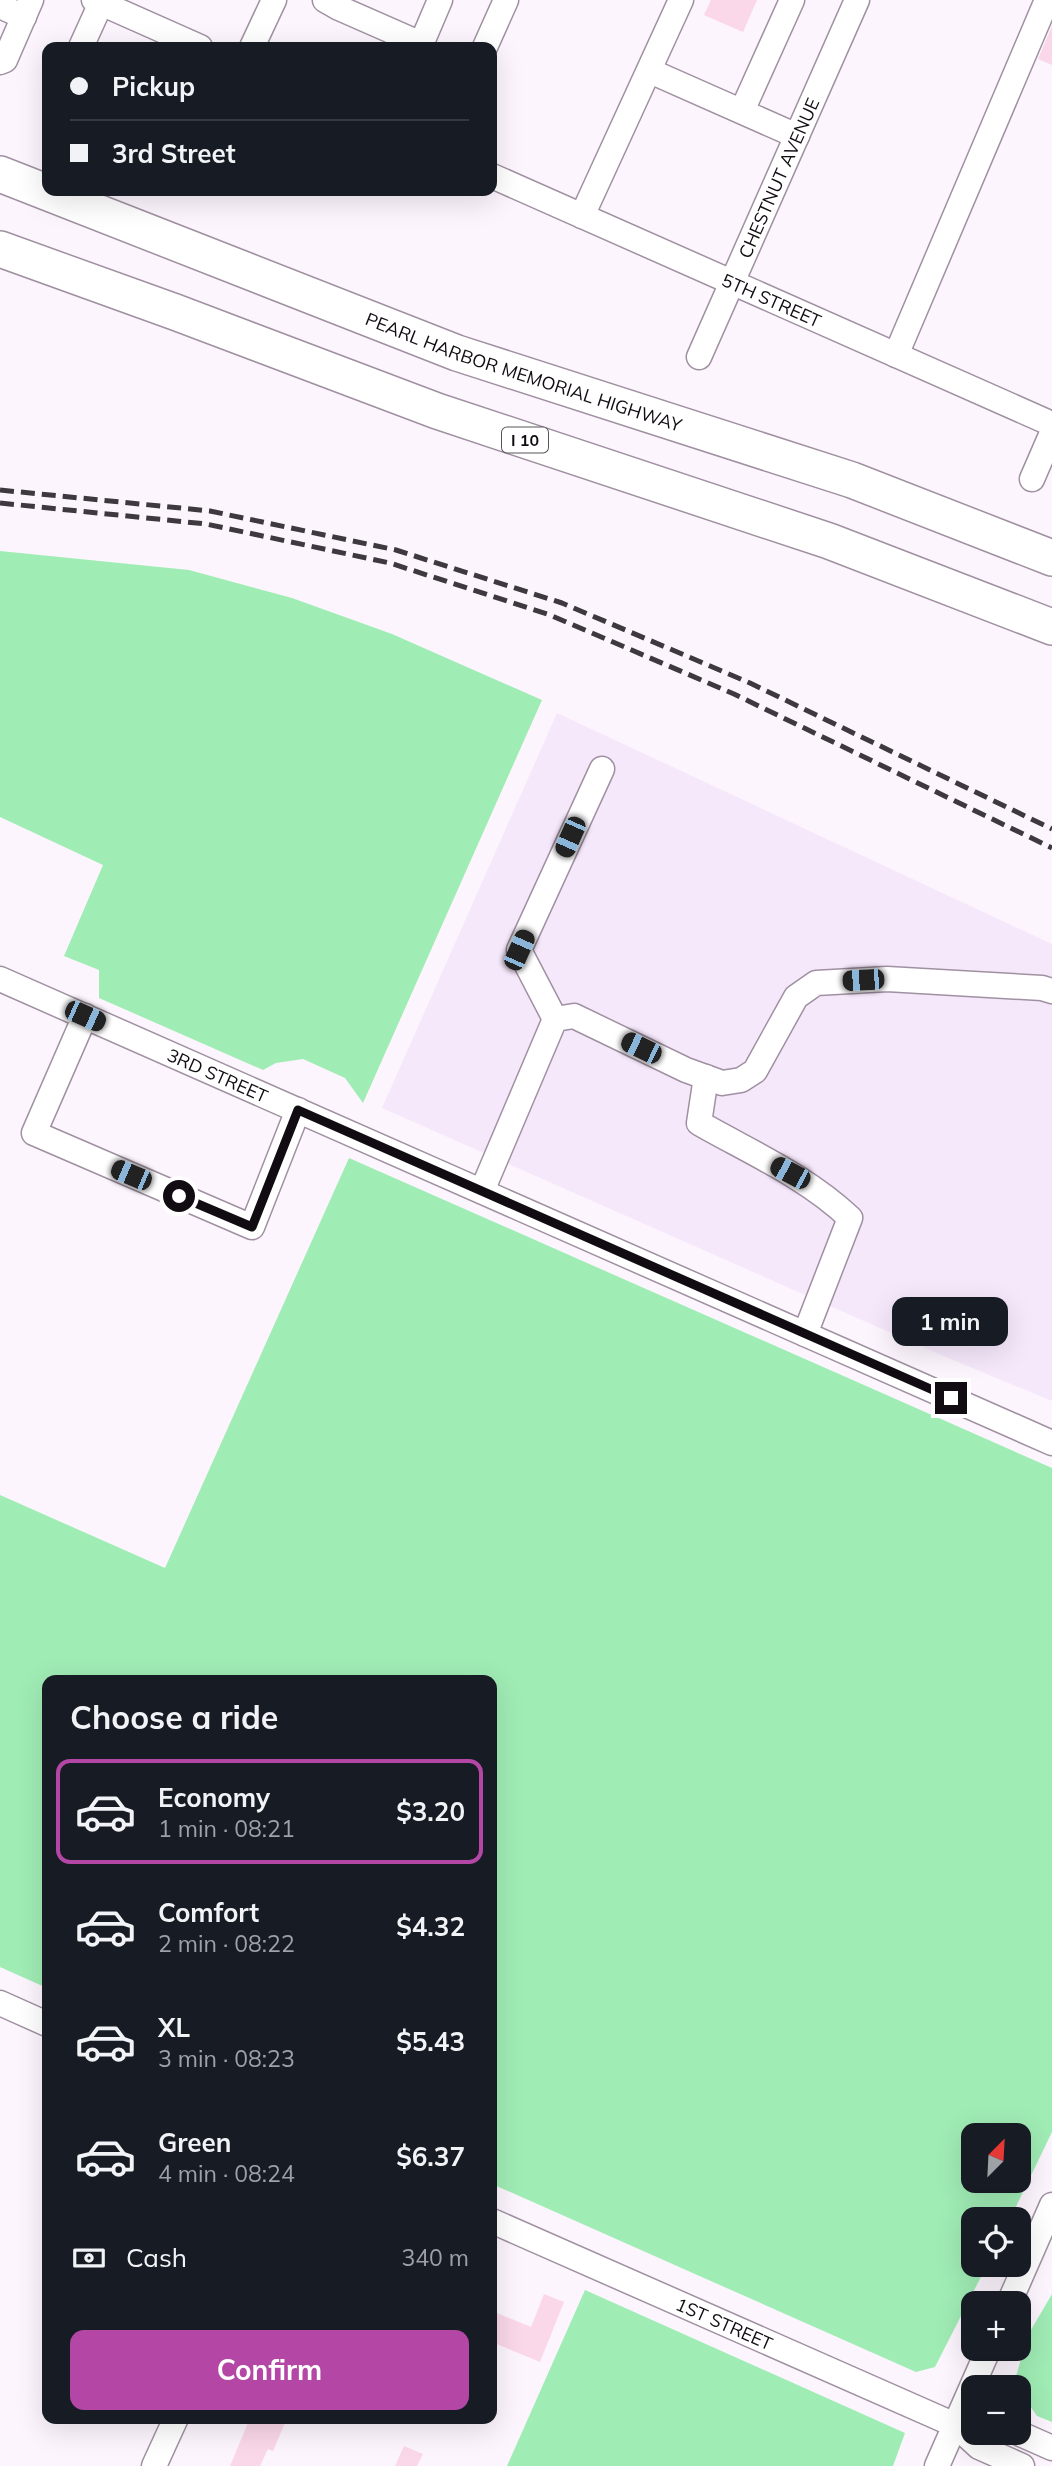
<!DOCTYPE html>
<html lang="en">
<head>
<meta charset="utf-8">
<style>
	:root { --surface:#171b24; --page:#242831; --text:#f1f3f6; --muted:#9ea1a6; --line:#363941; --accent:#b447a6 }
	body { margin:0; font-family:Mulish,sans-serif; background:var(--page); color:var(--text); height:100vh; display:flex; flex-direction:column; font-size:26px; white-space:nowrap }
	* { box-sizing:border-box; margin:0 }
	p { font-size:23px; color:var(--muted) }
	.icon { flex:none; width:38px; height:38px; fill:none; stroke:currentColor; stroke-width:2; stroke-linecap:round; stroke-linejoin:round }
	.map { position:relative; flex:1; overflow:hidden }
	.details { position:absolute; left:42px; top:1675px; width:455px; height:749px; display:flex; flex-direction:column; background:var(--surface); border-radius:14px; box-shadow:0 7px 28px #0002 }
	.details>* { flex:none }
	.guide { position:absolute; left:42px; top:42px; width:455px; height:154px; border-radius:14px; box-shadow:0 7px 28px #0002; display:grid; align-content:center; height:154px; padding:0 28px; background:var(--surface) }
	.needle { width:46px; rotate:24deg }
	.fabs { position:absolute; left:961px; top:2123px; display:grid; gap:14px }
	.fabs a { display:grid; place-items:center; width:70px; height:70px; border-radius:14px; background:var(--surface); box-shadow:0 7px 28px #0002; font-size:35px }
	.end { position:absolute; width:32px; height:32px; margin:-16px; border:9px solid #110c12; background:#fff; box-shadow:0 0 0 4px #fff }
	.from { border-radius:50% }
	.bubble { position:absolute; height:49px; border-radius:14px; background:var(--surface); box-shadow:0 7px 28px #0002; font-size:23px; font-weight:700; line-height:49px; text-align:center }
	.car { position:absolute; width:21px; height:42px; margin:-21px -10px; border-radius:9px; box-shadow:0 0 5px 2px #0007; background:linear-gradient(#222 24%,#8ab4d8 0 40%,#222 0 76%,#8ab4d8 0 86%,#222 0) }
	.guide b { display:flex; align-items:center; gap:24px; height:66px; font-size:26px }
	.guide b+b { border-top:2px solid var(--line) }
	.guide i { width:18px; height:18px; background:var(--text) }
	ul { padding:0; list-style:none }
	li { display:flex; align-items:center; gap:21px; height:105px; margin:0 14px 10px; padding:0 14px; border:4px solid transparent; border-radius:14px }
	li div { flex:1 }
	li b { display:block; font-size:26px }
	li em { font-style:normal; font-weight:700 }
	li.on { border-color:var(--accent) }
	li>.icon { width:63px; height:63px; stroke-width:1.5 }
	h2 { padding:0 28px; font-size:32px; line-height:84px }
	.pay { display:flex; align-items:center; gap:18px; height:77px; padding:0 28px; font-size:26px }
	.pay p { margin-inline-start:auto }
	.cta { display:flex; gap:14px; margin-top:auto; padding:14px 28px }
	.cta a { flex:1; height:80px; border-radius:14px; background:var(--accent); color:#fff; font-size:28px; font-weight:700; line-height:80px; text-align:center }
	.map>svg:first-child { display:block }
	.industrial { fill:#f6e8fb }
	.green { fill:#a0ecb5; fill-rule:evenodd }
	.building { fill:#fad7e9 }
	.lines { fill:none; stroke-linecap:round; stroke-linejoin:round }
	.minor-casing { stroke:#a090a2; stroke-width:27 }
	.highway-casing { stroke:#a090a2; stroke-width:38 }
	.minor { stroke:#fff; stroke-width:24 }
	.highway { stroke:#fff; stroke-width:35 }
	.rail { stroke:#3e393f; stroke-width:5; stroke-dasharray:14 7; stroke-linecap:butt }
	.route { stroke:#110c12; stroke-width:9 }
	.labels { text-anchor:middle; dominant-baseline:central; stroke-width:5; stroke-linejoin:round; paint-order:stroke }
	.shield { fill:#fff; stroke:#585559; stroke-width:2 }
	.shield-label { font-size:16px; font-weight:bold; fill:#110c12 }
	.street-label { font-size:18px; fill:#110c12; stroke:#fff }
</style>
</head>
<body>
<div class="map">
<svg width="1052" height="2466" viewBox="0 0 1052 2466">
	<rect width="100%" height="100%" fill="#fcf5fd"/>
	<polygon class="industrial" points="557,713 1052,944 1052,1401 941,1355 382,1108"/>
	<g class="green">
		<polygon points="0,551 189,570 292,598 392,634 542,700 363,1103 345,1078 303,1059 276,1063 263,1070 99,998 99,970 64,956 103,865 0,817"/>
		<path d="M349 1158 1052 1468V2132L1010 2219H973V2264L987 2265 935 2367 916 2372 492 2184V1680H47V1988L0 1967V1495L165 1568ZM973 2135H1018V2180H973Z"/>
		<polygon points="585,2290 905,2433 893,2466 507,2466"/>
		<polygon points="1052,2294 1052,2422 1037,2416 1014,2383 1028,2335"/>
	</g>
	<g class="building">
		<polygon points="711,0 757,0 743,32 704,15"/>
		<polygon points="1052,26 1052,65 1038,59"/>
		<polygon points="544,2294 564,2302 540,2362 492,2342 492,2311 531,2327"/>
		<polygon points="250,2418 287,2418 273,2451 268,2449 260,2466 230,2466"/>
		<polygon points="404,2446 423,2454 417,2466 395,2466"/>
	</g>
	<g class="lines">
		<defs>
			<g id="minor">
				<polyline points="94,0 200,47"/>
				<polyline points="325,0 339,8 421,44"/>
				<polyline points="0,6 24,17"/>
				<polyline points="81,47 101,3"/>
				<polyline points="252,47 274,0"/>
				<polyline points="420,47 440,0"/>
				<polyline points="485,47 506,0"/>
				<polyline points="0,62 5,60 31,0"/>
				<polyline points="650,71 797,136"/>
				<polyline points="742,111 792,0"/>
				<path id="s1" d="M492 176 1052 424"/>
				<polyline points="582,216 681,0"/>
				<polyline points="896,355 1047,0"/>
				<path id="s2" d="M699 357 857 0"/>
				<polyline points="1032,479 1052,433"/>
				<path id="s3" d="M0 979 1052 1443"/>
				<polyline points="85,1016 34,1133 252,1227 298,1110"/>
				<polyline points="555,1019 519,950 602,769"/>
				<path d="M706 1077 699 1123C750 1152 807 1177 850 1218L805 1334"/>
				<polyline points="482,1191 555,1019 574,1016 686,1070 722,1083 741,1080 755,1071 796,997 816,983 887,979 1042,988 1052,991"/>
				<polyline points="0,2003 47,2024"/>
				<path id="s4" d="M492 2221 955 2425 979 2447 1022 2466"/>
				<polyline points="1009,2303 1052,2205"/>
				<polyline points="1016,2432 1052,2448"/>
				<polyline points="154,2466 176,2418"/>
				<polyline points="937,2466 989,2348"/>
			</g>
			<g id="highway">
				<path id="s5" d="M0 174 457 353 852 480 1052 558"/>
				<polyline points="0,249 175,312 437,411 829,541 1052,627"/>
			</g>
		</defs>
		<use href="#minor" class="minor-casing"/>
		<use href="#highway" class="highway-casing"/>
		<use href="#minor" class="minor"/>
		<use href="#highway" class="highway"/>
		<g class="rail">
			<polyline points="0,490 210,511 396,550 562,603 750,683 1052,829"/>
			<polyline points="0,503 206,524 390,563 550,615 734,694 1052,848"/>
		</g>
	</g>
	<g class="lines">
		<polyline class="route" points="179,1196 252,1227 298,1110 951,1398"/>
	</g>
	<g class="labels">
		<rect class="shield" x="502" y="427.5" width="46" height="25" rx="5"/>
		<g class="shield-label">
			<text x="525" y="440">I 10</text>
		</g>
		<g class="street-label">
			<text stroke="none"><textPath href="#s2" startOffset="196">CHESTNUT AVENUE</textPath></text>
			<text stroke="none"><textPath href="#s1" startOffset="306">5TH STREET</textPath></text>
			<text stroke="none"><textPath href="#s5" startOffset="560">PEARL HARBOR MEMORIAL HIGHWAY</textPath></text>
			<text stroke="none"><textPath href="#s3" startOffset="238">3RD STREET</textPath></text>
			<text stroke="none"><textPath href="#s4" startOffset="254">1ST STREET</textPath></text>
		</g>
	</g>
</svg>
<div class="fabs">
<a><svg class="needle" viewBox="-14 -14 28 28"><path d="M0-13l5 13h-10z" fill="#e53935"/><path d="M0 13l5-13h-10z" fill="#9ea1a6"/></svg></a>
<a><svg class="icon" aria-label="locate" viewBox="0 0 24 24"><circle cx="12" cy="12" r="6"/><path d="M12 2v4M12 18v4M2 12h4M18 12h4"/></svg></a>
<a>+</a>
<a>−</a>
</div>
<i class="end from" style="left:179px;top:1196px"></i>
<i class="end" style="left:951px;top:1398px"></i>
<div class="bubble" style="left:892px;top:1297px;width:116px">1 min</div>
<i class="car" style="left:570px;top:837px;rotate:204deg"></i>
<i class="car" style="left:519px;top:950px;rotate:24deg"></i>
<i class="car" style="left:863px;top:980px;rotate:267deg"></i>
<i class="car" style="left:85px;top:1016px;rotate:114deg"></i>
<i class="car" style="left:641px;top:1048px;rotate:296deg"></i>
<i class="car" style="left:790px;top:1173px;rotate:298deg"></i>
<i class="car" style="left:131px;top:1175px;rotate:293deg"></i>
<div class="guide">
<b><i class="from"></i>Pickup</b>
<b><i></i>3rd Street</b>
</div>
<section class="details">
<h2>Choose a ride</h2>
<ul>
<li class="on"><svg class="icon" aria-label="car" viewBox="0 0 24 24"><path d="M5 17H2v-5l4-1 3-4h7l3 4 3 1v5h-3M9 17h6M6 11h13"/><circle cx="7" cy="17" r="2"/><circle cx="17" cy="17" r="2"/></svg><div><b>Economy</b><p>1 min · 08:21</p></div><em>$3.20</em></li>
<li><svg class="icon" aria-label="car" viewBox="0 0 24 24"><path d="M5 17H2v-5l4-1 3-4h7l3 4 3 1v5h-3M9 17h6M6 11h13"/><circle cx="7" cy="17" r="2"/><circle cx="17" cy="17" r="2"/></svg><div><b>Comfort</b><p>2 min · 08:22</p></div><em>$4.32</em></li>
<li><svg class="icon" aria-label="car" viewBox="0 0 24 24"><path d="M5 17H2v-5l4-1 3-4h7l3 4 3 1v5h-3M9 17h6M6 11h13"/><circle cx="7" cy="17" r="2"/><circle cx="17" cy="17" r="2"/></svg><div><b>XL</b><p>3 min · 08:23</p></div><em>$5.43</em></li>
<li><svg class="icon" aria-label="car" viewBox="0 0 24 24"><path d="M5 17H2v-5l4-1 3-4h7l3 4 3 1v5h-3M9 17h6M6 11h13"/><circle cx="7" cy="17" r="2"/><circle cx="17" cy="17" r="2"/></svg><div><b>Green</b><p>4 min · 08:24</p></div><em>$6.37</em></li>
</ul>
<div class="pay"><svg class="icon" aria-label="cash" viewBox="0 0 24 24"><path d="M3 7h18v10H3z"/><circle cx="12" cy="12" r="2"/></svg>Cash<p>340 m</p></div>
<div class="cta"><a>Confirm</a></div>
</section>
</div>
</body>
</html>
